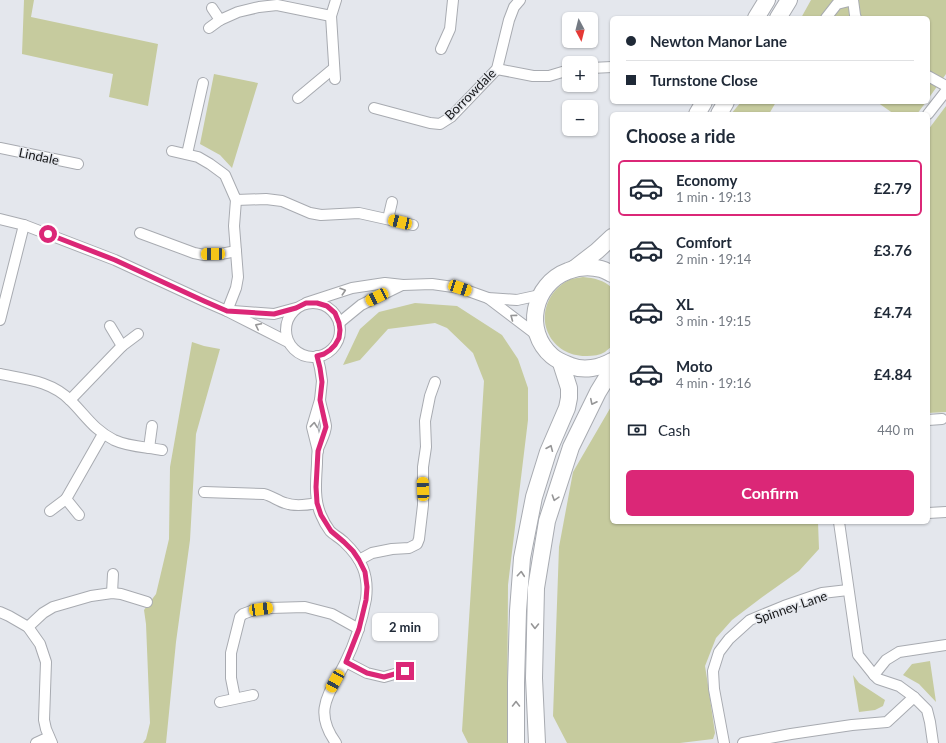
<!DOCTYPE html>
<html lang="en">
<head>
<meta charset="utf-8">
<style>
	:root { --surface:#fff; --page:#f6f6f7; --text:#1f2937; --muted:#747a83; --line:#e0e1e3; --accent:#db2777 }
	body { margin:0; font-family:Lato,sans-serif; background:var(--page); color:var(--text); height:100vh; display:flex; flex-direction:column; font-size:15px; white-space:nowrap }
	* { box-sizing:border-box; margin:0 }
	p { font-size:13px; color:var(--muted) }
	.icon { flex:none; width:22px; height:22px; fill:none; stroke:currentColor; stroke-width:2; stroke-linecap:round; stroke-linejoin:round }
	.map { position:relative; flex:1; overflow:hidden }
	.panel { position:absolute; left:610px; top:112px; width:320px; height:412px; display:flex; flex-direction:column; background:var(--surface); border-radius:6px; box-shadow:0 1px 3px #0004 }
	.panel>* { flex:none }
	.banner { position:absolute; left:610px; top:16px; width:320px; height:88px; border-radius:6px; box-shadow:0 1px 3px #0004; display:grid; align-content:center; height:88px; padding:0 16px; background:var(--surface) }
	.needle { width:26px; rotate:173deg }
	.tools { position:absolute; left:562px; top:12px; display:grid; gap:8px }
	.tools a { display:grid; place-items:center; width:36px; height:36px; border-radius:6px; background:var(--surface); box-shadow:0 1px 3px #0004; font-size:20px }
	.end { position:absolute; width:18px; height:18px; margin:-9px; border:5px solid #db2777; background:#fff; box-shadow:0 0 0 2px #fff }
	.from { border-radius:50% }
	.bubble { position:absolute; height:28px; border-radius:6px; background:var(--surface); box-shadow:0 1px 3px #0004; font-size:13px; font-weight:700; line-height:28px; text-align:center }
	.car { position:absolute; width:12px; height:24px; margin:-12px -6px; border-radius:5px; box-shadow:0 0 3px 1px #0007; background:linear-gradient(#f5c518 24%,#345 0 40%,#f5c518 0 76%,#345 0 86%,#f5c518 0) }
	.banner b { display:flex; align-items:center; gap:14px; height:38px; font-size:15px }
	.banner b+b { border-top:1px solid var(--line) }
	.banner i { width:10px; height:10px; background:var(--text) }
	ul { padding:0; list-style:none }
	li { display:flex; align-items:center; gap:12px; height:56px; margin:0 8px 6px; padding:0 8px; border:2px solid transparent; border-radius:6px }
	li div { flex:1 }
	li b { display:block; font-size:15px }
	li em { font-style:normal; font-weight:700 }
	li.selected { border-color:var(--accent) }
	li>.icon { width:36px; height:36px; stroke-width:1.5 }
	h2 { padding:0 16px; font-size:18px; line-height:48px }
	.pay { display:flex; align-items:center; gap:10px; height:44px; padding:0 16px; font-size:15px }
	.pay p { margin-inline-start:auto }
	.primary-button { display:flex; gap:8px; margin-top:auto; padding:8px 16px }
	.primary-button a { flex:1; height:46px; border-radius:6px; background:var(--accent); color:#fff; font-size:16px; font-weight:700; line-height:46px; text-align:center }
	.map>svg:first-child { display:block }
	.green { fill:#c6cb9e }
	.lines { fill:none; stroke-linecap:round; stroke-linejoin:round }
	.minor-casing { stroke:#a8abb1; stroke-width:12 }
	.trunk-casing { stroke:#a8abb1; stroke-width:18 }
	.minor { stroke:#fff; stroke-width:10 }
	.trunk { stroke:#fff; stroke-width:16 }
	.oneway { stroke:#969697 }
	.route { stroke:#db2777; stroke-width:5 }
	.labels { text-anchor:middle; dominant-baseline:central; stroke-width:3; stroke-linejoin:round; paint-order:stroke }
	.street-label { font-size:13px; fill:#151618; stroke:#e4e7ed }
</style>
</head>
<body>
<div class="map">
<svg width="946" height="743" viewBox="0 0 946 743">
	<rect width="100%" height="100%" fill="#e4e7ed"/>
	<g class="green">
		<polygon points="24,0 34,0 31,17 158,44 148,106 109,97 113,74 22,54"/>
		<polygon points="811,0 946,0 946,74 928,99 928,18 801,18"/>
		<polygon points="214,74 258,83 232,168 220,155 200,144"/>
		<polygon points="741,102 776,102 769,114 731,114"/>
		<polygon points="877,102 926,102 917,114 894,114"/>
		<polygon points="946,106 946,412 928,413 928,130"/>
		<path d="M583 277C594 278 604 280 612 288V346C610 348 607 350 605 352 600 355 593 356 587 356 552 357 532 320 554 292 558 287 564 282 571 279 575 278 579 278 583 277Z"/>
		<polygon points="415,303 457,306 502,335 518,359 528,388 528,420 508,585 507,743 468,743 462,731 484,381 473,353 447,328 435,323 388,329 360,360 343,365 360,329 379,312"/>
		<polygon points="192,342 204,346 220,349 196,434 190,540 176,642 166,743 143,743 146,739 150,723 146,624 144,610 156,594 169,539 170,467"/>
		<polygon points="612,405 612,522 818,522 819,549 799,571 761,598 732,620 716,638 705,666 708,685 715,733 713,739 680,743 567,743 553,716 559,547 573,472"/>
		<polygon points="930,661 936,702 919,684 903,675 912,664"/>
		<polygon points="853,675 859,683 885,700 883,706 875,710 859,712"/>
	</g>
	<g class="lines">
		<defs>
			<g id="minor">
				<polyline points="853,0 855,15 856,18"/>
				<polyline points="212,8 220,20"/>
				<polyline points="826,18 837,4 853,0"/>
				<polyline points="209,28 220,20 238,12 259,7 277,5 331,16"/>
				<polyline points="441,49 450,29 453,0"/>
				<polyline points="591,68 612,67"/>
				<polyline points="497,69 533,76 549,76 569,70"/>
				<polyline points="928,76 946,86"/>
				<polyline points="335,79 331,16 336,0"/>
				<polyline points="298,98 334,68"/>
				<polyline points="374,108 430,123 440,124 451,117 497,69 509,20 514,7 520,0"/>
				<polyline points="928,114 946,91"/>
				<polyline points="0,148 78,164"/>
				<polyline points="172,151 198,157 210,164 225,175 236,200 266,199 282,201 310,213 321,215 359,213 413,225"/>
				<polyline points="187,154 203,83"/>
				<polyline points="0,219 24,225 115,260 204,301 227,311 288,342"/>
				<polyline points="388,219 392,202"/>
				<polyline points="140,233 194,253 204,255 221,254 236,251"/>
				<polyline points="488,298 538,336"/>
				<polyline points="306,303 352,288 385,283 403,285 432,284 460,288 488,298 517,300 540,295"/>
				<circle cx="313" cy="330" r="27"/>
				<polyline points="227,311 236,288 238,277 234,226 236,200"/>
				<polyline points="233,311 274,314 296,308"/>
				<polyline points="0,320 24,225"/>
				<polyline points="339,323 361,305 402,285"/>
				<polyline points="110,326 122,346"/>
				<polyline points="317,356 320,368 322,381 320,400 312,427 318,451"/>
				<path d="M0 374C25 379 52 381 71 401 86 416 94 430 114 440 129 447 146 447 162 450"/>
				<polyline points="70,400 122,346 138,334"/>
				<path d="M320 400C321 407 325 418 326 426 326 433 320 443 318 449 317 454 317 459 317 464 316 481 314 500 321 515 323 520 327 527 330 531 334 535 340 538 344 542 362 559 369 575 366 599 362 621 355 643 345 663 330 693 312 710 336 743"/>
				<polyline points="928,420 942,419"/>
				<polyline points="149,448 152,426"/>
				<path d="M204 492 264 494C272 496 278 501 285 503 295 507 307 505 317 503"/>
				<polyline points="66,499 103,434"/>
				<polyline points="50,511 66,499 79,515"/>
				<polyline points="928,513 946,512"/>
				<polyline points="839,522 858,655 874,675 878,679 899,686 914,697 927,710 930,722 933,743"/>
				<polyline points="359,560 372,553 392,549 409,548 417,544 419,539 423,505 423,467 426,447 425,421 430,396 435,382"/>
				<polyline points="112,593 113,574"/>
				<polyline points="0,612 9,616 28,627 40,644 46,662 44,720 46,729 52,743"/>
				<polyline points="28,627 43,613 53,607 91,596 112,593 121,594 147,602"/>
				<polyline points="346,662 367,673 384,677 405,671"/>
				<polyline points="874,675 886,660 899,652 946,645"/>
				<polyline points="235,698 231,678 231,653 240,617 243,614 251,611 270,608 305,607 332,614 359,629"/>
				<polyline points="220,702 253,695"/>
				<polyline points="36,743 49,737"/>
				<polyline points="724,743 714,689 713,671 719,652 729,639 750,620 784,606 822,593 848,590"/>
				<polyline points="743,743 791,734 852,725 887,722 914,697"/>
			</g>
			<g id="trunk">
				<polyline points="756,18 767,0"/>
				<polyline points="778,18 789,0"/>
				<polyline points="697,114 704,102"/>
				<polyline points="719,114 726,102"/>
				<polyline points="575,268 597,251 612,237"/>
				<path d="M612 274C608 272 605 270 601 269 590 266 578 267 568 271 533 284 523 331 552 356 558 361 564 363 571 366 584 371 600 368 612 361"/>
				<polyline points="516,743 516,683 518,611 522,558 534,497 548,452 567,408 569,398 569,388 561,363"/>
				<polyline points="537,743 534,678 536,588 547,521 571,447 598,392 612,369"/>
			</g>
		</defs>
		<use href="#minor" class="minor-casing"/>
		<use href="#trunk" class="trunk-casing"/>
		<use href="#minor" class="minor"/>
		<use href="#trunk" class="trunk"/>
	</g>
	<defs><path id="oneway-chevron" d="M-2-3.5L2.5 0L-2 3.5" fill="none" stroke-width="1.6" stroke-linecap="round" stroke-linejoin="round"/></defs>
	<g class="oneway">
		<use href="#oneway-chevron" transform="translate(343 291) rotate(-18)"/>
		<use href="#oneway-chevron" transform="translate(513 317) rotate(-143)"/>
		<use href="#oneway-chevron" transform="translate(258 326) rotate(-153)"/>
		<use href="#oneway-chevron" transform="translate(593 402) rotate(116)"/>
		<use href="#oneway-chevron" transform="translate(314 425) rotate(-84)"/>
		<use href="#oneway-chevron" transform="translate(550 448) rotate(-67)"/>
		<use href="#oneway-chevron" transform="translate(555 498) rotate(108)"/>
		<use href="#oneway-chevron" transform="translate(521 574) rotate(-85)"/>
		<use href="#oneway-chevron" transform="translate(535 626) rotate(91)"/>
		<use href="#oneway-chevron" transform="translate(516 704) rotate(-90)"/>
	</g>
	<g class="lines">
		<polyline class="route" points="48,234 115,260 204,301 227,311 274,314 296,308 306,303 317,303 327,306 335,313 339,323 340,330 339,338 335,345 330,350 324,354 317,356 320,368 322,382 320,400 326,427 318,451 316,487 317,503 321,515 331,531 344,542 353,551 359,560 365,572 367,587 366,600 359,629 346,662 367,673 384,677 405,671"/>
	</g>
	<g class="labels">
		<g class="street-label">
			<text transform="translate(470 94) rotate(-45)">Borrowdale</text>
			<text transform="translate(39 156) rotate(12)">Lindale</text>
			<text transform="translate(791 607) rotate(-19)">Spinney Lane</text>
		</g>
	</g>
</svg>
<div class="tools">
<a><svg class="needle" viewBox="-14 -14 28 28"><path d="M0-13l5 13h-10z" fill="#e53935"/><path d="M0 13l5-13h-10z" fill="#747a83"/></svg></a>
<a>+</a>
<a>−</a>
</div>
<i class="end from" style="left:48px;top:234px"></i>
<i class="end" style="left:405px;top:671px"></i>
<div class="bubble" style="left:372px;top:613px;width:66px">2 min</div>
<i class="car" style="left:400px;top:222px;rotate:283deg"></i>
<i class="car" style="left:213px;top:254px;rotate:269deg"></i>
<i class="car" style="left:460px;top:288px;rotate:109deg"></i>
<i class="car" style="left:377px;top:297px;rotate:244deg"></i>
<i class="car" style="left:423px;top:489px;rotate:358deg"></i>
<i class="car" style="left:261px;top:609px;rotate:82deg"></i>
<i class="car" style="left:335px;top:681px;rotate:209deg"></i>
<div class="banner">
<b><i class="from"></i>Newton Manor Lane</b>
<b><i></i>Turnstone Close</b>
</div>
<section class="panel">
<h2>Choose a ride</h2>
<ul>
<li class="selected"><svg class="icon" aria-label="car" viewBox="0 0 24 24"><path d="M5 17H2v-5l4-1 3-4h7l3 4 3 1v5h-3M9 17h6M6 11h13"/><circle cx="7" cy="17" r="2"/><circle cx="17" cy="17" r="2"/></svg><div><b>Economy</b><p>1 min · 19:13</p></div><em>£2.79</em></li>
<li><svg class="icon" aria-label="car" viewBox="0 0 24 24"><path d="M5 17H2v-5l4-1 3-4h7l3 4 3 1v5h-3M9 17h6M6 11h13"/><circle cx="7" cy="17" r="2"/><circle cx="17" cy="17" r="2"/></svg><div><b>Comfort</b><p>2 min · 19:14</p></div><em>£3.76</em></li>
<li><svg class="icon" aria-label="car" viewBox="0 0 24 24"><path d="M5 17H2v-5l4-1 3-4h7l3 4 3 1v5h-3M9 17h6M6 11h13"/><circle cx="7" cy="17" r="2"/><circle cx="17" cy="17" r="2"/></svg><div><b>XL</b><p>3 min · 19:15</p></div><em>£4.74</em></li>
<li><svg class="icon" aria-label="car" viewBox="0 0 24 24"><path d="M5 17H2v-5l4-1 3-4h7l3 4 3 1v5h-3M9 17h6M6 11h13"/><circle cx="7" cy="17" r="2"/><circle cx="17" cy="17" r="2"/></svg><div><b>Moto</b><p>4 min · 19:16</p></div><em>£4.84</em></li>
</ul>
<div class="pay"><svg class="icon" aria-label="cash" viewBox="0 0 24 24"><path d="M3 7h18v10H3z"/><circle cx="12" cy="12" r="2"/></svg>Cash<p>440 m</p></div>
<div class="primary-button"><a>Confirm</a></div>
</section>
</div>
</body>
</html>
